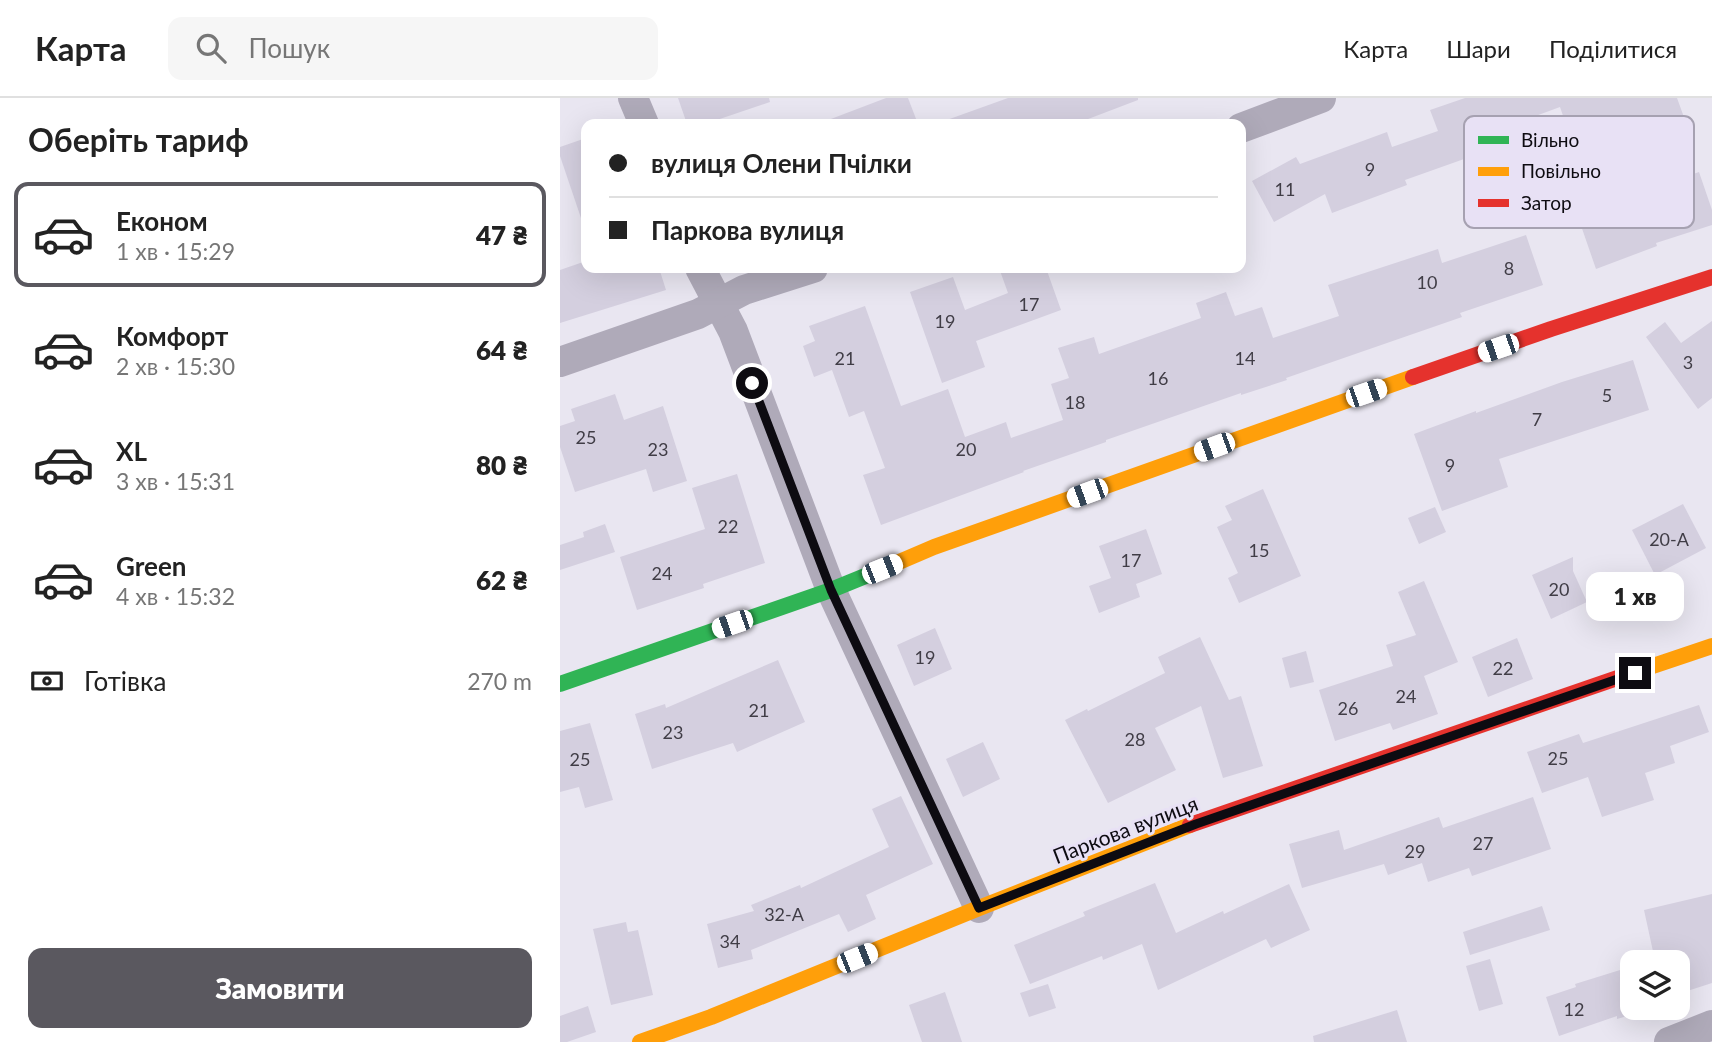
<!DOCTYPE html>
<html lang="uk">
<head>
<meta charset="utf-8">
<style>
	:root { --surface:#fff; --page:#f6f6f6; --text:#222; --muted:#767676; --line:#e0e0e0; --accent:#5a585f }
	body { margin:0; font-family:Lato,sans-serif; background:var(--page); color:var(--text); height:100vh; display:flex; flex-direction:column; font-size:26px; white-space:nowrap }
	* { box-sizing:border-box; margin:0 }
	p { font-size:23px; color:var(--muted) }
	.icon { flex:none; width:38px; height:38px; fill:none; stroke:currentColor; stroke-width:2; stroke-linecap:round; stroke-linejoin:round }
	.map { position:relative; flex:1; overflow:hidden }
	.details { display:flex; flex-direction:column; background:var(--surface); width:560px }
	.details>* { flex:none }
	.top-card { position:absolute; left:21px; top:21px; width:665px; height:154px; border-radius:14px; box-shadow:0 7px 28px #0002; display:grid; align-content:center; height:154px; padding:0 28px; background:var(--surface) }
	.controls { position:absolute; left:1060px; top:852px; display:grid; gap:14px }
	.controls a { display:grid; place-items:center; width:70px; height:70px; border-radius:14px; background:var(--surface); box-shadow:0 7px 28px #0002; font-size:35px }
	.end { position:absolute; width:32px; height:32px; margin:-16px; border:9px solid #0d0b11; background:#fff; box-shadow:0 0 0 4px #fff }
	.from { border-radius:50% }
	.bubble { position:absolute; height:49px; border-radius:14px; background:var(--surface); box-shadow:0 7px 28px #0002; font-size:23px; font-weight:800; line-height:49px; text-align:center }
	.car { position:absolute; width:21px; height:42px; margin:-21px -10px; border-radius:9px; box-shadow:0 0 5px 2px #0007; background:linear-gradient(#fff 24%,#345 0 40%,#fff 0 76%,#345 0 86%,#fff 0) }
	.top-card b { display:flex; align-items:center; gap:24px; height:66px; font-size:26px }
	.top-card b+b { border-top:2px solid var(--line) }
	.top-card i { width:18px; height:18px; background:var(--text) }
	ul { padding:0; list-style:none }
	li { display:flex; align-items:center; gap:21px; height:105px; margin:0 14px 10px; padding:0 14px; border:4px solid transparent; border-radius:14px }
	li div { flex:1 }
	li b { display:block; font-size:26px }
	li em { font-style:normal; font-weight:800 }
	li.selected { border-color:var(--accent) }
	li>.icon { width:63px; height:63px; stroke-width:1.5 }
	h2 { padding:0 28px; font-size:32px; line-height:84px }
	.pay { display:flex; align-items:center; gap:18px; height:77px; padding:0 28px; font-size:26px }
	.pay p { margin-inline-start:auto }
	.button { display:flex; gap:14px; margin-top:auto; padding:14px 28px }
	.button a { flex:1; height:80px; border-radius:14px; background:var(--accent); color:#fff; font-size:28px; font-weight:800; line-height:80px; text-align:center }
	header { display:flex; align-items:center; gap:42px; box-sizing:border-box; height:98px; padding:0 35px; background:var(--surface); border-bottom:2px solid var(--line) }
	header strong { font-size:33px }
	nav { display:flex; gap:38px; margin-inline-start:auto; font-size:24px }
	.search { width:490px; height:63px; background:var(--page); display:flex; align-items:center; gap:18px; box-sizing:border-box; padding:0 24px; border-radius:14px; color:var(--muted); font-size:26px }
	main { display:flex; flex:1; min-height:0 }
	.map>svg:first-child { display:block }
	.building { fill:#d4cfdf }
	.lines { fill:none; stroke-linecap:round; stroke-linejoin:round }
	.street { stroke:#afaab9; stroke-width:30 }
	.fast { stroke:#30b455; stroke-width:16 }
	.slow { stroke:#ff9f0a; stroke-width:16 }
	.jam { stroke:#e5322d; stroke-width:16 }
	.route { stroke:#0d0b11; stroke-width:9 }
	.labels { text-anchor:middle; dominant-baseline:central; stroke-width:6; stroke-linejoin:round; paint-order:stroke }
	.number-label { font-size:18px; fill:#403d46 }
	.street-label { font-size:21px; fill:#0d0b11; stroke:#e8e1f5 }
	.key { fill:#e8e1f5; stroke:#a6a1b1; stroke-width:2 }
	.key-label { font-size:19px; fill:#0d0b11 }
</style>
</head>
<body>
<header>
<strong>Карта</strong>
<div class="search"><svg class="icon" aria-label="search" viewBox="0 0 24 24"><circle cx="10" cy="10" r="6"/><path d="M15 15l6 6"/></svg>Пошук</div>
<nav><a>Карта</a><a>Шари</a><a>Поділитися</a></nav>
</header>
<main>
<section class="details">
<h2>Оберіть тариф</h2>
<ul>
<li class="selected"><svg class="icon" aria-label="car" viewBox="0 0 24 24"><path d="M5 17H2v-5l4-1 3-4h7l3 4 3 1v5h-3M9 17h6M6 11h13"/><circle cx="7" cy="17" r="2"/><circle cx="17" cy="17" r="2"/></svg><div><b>Економ</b><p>1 хв · 15:29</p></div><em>47 ₴</em></li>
<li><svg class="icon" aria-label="car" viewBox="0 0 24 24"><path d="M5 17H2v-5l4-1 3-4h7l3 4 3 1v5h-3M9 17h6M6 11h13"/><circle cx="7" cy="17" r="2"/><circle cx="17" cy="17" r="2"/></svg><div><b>Комфорт</b><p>2 хв · 15:30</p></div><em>64 ₴</em></li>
<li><svg class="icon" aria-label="car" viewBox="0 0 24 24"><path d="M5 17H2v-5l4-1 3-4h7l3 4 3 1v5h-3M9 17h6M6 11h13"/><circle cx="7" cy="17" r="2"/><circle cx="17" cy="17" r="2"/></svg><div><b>XL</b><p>3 хв · 15:31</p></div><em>80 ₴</em></li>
<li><svg class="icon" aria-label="car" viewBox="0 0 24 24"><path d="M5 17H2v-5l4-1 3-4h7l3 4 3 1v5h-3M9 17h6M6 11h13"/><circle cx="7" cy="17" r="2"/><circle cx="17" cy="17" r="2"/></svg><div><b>Green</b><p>4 хв · 15:32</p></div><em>62 ₴</em></li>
</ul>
<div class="pay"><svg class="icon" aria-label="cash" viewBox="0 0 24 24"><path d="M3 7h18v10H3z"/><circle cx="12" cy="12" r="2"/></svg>Готівка<p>270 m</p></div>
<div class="button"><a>Замовити</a></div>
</section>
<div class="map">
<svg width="1152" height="944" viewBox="0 0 1152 944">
	<rect width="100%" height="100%" fill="#e9e6f1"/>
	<g class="building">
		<polygon points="118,0 209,0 210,4 145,26 127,26"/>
		<polygon points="326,0 348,0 358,26 263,26 263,24"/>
		<polygon points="448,0 578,0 578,2 515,26 384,26 384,23"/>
		<polygon points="905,0 1117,0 1125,22 1019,64 1000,9 929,35 935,50 845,82 847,87 772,115 765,96 714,124 692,83 736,59 740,66 827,34 832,49 878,33 870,12"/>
		<polygon points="26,40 26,122 22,123 0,58 0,49"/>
		<polygon points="1139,74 1152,112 1152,127 1096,145 1097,148 1036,171 1008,90 1045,77 1054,103"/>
		<polygon points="966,137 983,187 900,215 902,219 726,280 727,282 681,297 681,295 546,342 546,344 463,373 464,374 321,427 303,377 325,370 304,313 289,319 272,272 254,279 243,248 255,243 249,228 305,208 341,308 388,291 405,339 446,324 451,340 503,322 491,286 509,280 498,250 534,239 539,256 641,220 636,205 666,194 675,218 702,209 713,240 779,218 768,187 878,151 882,165"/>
		<polygon points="26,163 26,170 99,170 106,192 0,225 0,172"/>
		<polygon points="439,170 486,170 501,212 416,243 425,269 382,285 350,194 393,179 405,212 448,195"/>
		<polygon points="1152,223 1152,300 1138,311 1086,239 1105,224 1121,245"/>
		<polygon points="1073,262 1089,312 939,361 948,389 882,413 854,336 916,313 916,315 1002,284"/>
		<polygon points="55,296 64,322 103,308 127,383 93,394 86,371 15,394 0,349 0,328 15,323 11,311"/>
		<polygon points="177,376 205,465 143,486 144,490 77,512 60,459 145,431 132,390"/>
		<polygon points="703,391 741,478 679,505 668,480 678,475 657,429 672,422 665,408"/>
		<polygon points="1123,406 1146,450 1095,477 1072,432"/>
		<polygon points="875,409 886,434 859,446 848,420"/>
		<polygon points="45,426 55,454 0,472 0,447 24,439 23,434"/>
		<polygon points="586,431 602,476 576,486 580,499 539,515 529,488 551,480 539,448"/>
		<polygon points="1013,459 1013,473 1027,504 991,521 972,477"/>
		<polygon points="864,483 898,564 864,578 878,616 833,632 830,625 775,643 759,592 833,568 826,547 856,537 838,494"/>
		<polygon points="375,530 392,571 354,588 337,547"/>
		<polygon points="640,539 669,602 681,598 703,668 663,680 641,608 595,630 616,672 548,705 505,622 527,611 528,613 605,575 598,559"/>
		<polygon points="957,540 973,581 928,599 912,559"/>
		<polygon points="746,553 754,584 730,590 722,560"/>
		<polygon points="218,562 245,624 177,654 173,645 92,671 75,616 105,606 106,610"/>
		<polygon points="1139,607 1149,634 1110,648 1115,665 1085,675 1094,702 1042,719 1028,679 982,695 967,654 1019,636 1023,645"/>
		<polygon points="30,625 53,702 25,710 19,689 0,694 0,633"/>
		<polygon points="423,644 440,681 403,699 386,661"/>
		<polygon points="341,698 373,766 306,797 316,821 288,834 279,816 191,852 193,861 158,870 147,826 194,813 191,807 240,787 241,790 329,749 312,711"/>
		<polygon points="973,699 991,751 912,778 909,770 868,784 862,765 828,777 824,766 742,790 729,746 779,732 784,752 879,719 883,730"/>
		<polygon points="595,785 616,835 663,813 664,816 729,786 750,832 711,850 706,841 598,892 582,846 543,862 542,858 470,886 454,847 525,818 523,814"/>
		<polygon points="1152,796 1152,885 1118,896 1118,864 1082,864 1081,862 1094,858 1084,812"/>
		<polygon points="982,808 990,832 910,857 903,834"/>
		<polygon points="66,824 68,834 78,832 93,897 51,907 33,831"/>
		<polygon points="930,861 943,906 919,913 906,868"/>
		<polygon points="1073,868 1073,910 1080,910 1081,914 1057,921 1057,918 999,938 986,899 1016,889 1015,886"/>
		<polygon points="488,886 496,910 469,919 460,895"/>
		<polygon points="385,894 402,944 362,944 349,907"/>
		<polygon points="28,908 36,934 7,944 0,944 0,918"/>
		<polygon points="837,912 847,944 754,944 753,938"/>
	</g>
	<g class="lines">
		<g class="street">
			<polyline points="73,0 84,26"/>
			<polyline points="681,30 761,0"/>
			<polyline points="140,170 173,233 271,492 419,810"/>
			<polyline points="0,264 138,216 184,192 253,170"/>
			<polyline points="1109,944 1152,927"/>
		</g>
		<polyline class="fast" points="0,586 271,492 325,470"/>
		<g class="slow">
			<polyline points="325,470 374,449 853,279"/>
			<polyline points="1069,576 1152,548"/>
			<polyline points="80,944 151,919 419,810 630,727"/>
		</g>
		<g class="jam">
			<polyline points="853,279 991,231 1152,179"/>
			<polyline points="630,727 1069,576"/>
		</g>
	</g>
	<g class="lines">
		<polyline class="route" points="192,285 271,492 419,810 636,726 1075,575"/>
	</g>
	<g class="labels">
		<g class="number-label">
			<text x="810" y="71">9</text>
			<text x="725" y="91">11</text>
			<text x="949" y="170">8</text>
			<text x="867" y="184">10</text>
			<text x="469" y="206">17</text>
			<text x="385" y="223">19</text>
			<text x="285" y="260">21</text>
			<text x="685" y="260">14</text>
			<text x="1128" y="264">3</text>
			<text x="598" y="280">16</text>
			<text x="1047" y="297">5</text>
			<text x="515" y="304">18</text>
			<text x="977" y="321">7</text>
			<text x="26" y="339">25</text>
			<text x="98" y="351">23</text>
			<text x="406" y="351">20</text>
			<text x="890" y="367">9</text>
			<text x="168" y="428">22</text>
			<text x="1109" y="441">20-А</text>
			<text x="699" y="452">15</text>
			<text x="571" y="462">17</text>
			<text x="102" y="475">24</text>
			<text x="999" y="491">20</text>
			<text x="365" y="559">19</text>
			<text x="943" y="570">22</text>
			<text x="846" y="598">24</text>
			<text x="788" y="610">26</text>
			<text x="199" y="612">21</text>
			<text x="113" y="634">23</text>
			<text x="575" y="641">28</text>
			<text x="998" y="660">25</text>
			<text x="20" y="661">25</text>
			<text x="923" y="745">27</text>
			<text x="855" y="753">29</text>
			<text x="224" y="816">32-А</text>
			<text x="170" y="843">34</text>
			<text x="1014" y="911">12</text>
		</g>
		<g class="street-label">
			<text transform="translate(565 731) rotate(-21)">Паркова вулиця</text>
		</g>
	</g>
	<rect x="904" y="18" width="230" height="112" rx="10" class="key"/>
	<rect x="918" y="38" width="31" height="8" fill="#30b455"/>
	<rect x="918" y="69" width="31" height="9" fill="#ff9f0a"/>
	<rect x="918" y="101" width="31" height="8" fill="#e5322d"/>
	<g class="key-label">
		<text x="961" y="49">Вільно</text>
		<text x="961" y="80">Повільно</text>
		<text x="961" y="112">Затор</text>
	</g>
</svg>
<div class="controls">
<a><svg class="icon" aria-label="layers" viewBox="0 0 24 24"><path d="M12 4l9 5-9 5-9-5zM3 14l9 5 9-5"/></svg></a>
</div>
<i class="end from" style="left:192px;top:285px"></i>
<i class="end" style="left:1075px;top:575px"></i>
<div class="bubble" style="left:1026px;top:474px;width:98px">1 хв</div>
<i class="car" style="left:938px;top:250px;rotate:251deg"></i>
<i class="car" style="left:806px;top:295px;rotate:71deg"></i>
<i class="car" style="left:654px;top:349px;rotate:250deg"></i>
<i class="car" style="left:527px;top:395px;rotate:250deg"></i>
<i class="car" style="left:322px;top:471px;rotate:68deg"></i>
<i class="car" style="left:172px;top:526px;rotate:251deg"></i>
<i class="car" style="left:297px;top:860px;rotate:68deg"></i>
<div class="top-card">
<b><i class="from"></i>вулиця Олени Пчілки</b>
<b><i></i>Паркова вулиця</b>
</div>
</div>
</main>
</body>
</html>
